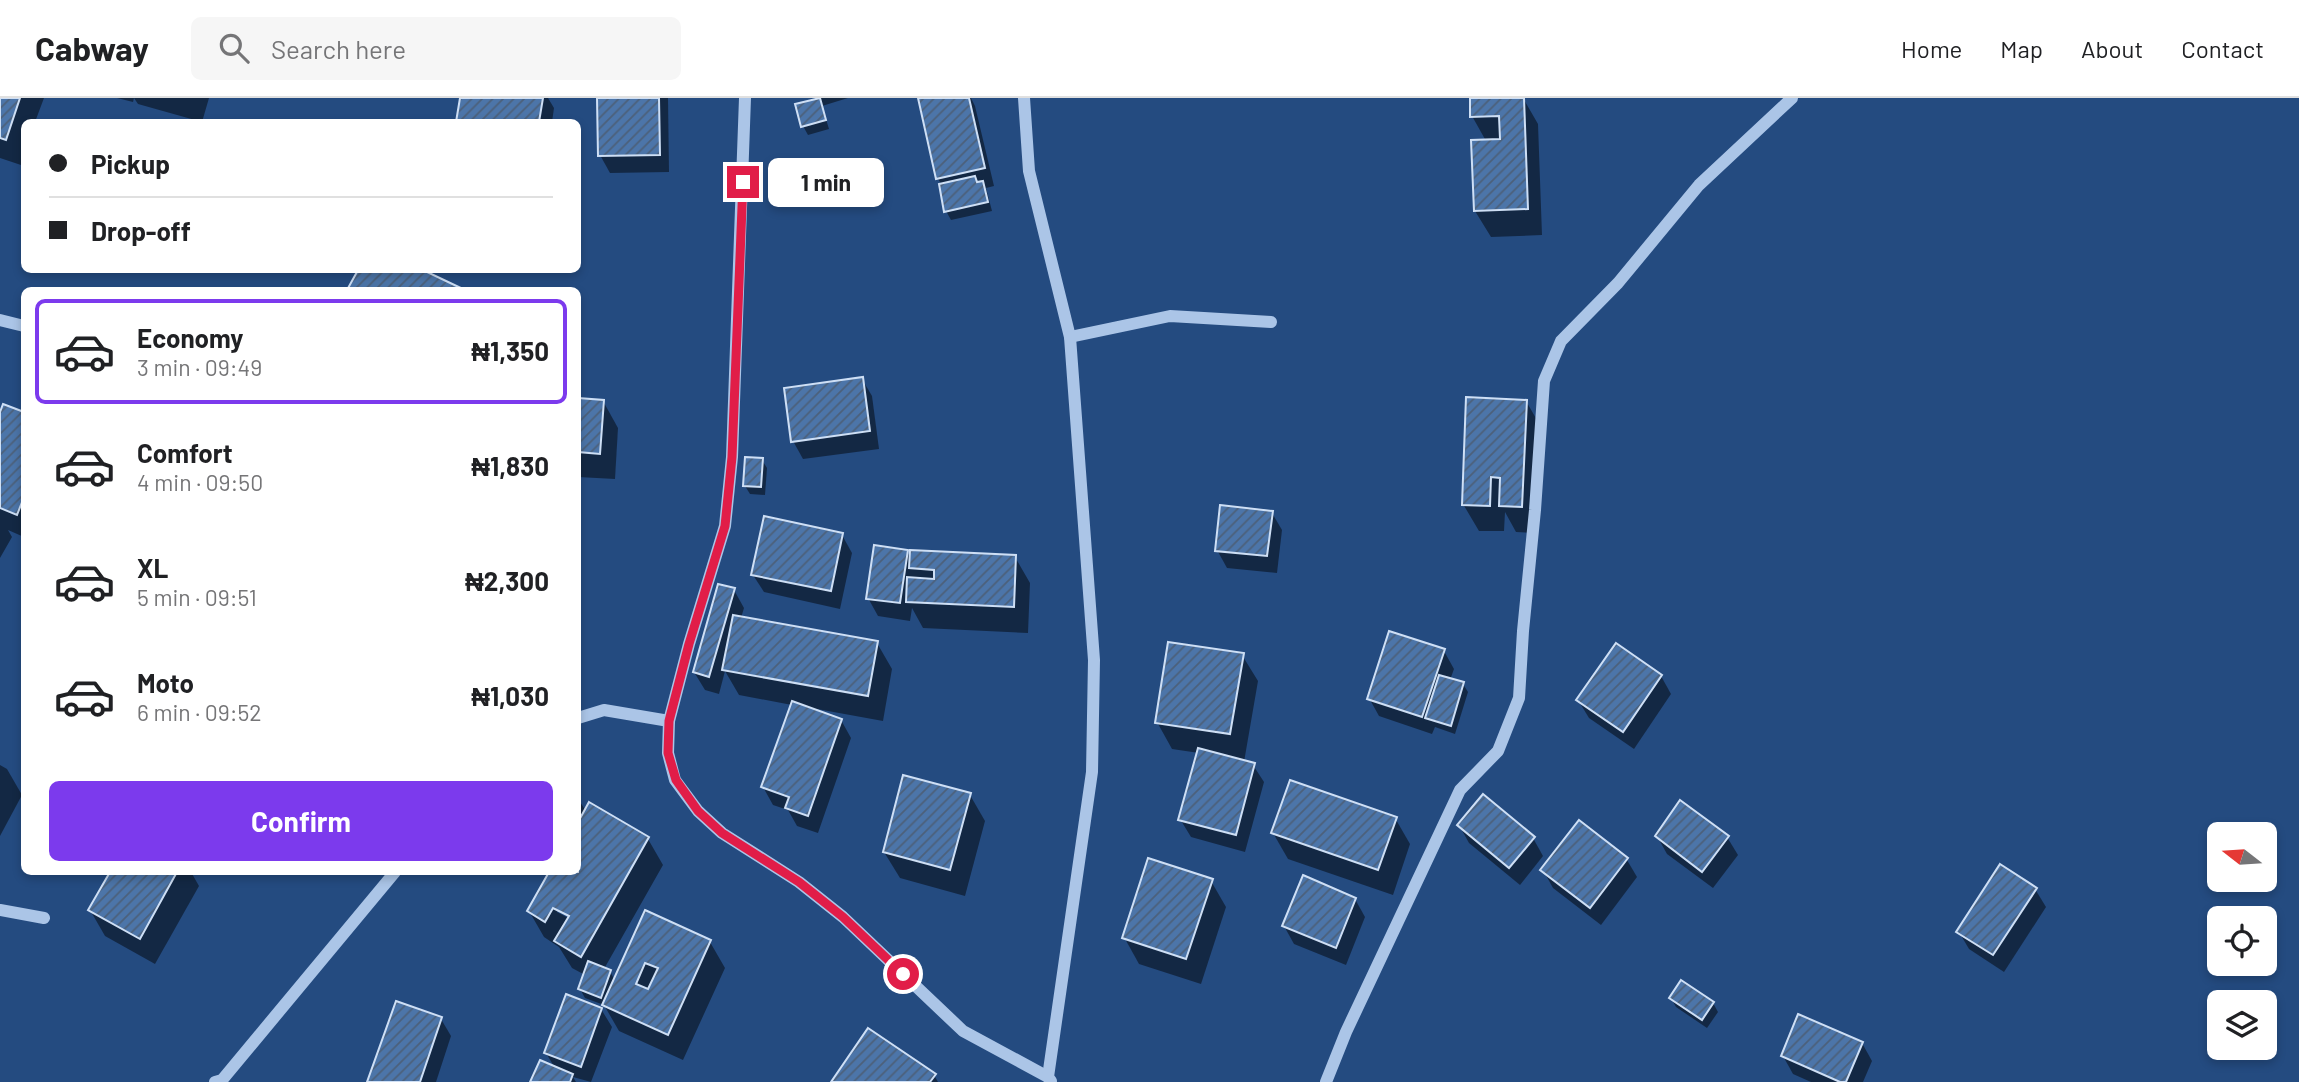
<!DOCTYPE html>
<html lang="en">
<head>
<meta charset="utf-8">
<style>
	:root { --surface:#fff; --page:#f6f6f6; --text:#202124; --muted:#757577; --line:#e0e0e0; --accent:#7c3aed }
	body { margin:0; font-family:Barlow,sans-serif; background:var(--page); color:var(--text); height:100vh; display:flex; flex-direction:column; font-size:26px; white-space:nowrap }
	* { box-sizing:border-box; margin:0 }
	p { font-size:23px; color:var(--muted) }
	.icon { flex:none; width:38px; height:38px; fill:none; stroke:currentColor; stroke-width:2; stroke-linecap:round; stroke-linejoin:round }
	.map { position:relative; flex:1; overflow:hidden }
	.panel { position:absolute; left:21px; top:189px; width:560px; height:588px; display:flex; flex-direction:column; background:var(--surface); border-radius:10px; box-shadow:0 4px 10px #0003 }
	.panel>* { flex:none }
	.top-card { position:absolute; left:21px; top:21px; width:560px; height:154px; border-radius:10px; box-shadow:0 4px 10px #0003; display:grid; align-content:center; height:154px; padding:0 28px; background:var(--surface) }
	.needle { width:46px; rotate:287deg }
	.controls { position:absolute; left:2207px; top:724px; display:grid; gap:14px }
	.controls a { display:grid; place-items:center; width:70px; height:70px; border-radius:10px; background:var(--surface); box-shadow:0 4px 10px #0003; font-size:35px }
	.end { position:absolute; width:32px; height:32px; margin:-16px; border:9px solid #e11d48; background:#fff; box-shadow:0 0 0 4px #fff }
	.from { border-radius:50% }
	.bubble { position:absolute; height:49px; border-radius:10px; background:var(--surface); box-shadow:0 4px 10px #0003; font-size:23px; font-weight:700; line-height:49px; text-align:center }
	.top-card b { display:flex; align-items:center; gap:24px; height:66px; font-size:26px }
	.top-card b+b { border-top:2px solid var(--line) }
	.top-card i { width:18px; height:18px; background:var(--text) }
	ul { padding:12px 0 0; list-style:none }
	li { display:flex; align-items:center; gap:21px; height:105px; margin:0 14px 10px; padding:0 14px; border:4px solid transparent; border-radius:10px }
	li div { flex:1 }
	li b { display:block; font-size:26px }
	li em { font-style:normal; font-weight:700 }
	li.current { border-color:var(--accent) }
	li>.icon { width:63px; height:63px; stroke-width:1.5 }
	.button { display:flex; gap:14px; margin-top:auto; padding:14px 28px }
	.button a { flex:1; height:80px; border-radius:10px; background:var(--accent); color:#fff; font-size:28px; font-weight:700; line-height:80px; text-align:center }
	header { display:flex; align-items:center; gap:42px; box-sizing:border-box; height:98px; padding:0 35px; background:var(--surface); border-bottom:2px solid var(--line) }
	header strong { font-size:33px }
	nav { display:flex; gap:38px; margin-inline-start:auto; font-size:24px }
	.search { width:490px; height:63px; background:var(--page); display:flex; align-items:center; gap:18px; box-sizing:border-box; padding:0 24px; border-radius:10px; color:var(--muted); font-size:26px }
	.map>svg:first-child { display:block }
	.shadow { fill:#0007; fill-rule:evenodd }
	.building { fill:url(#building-hatch); stroke:#cedff5; stroke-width:2; fill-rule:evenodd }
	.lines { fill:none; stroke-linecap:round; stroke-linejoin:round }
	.minor { stroke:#abc5e7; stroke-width:12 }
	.route { stroke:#e11d48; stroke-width:9 }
</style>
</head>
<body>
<header>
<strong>Cabway</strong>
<div class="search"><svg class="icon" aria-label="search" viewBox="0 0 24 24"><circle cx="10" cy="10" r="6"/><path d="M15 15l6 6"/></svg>Search here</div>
<nav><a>Home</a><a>Map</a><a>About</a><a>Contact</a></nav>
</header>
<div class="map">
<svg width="2299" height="984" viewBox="0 0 2299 984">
	<defs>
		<pattern id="building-hatch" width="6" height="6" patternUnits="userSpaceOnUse" patternTransform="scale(1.75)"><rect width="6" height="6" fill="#4c75a9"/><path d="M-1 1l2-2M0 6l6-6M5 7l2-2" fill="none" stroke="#4c607a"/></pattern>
	</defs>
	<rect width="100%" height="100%" fill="#244b80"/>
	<g class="shadow">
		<polygon points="0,0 44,0 35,24 24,24 24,57 21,67 0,60"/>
		<polygon points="117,0 209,0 202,24 138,6 134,0 133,4"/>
		<polygon points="461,0 548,0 554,10 552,24 458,24"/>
		<polygon points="599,0 668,0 669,74 610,75 600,57"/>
		<polygon points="817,0 848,0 822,8 829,31 808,37 803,28 818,2"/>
		<polygon points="971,0 975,8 994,88 986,90 992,113 951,122 946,113 942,87 938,81 920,1"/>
		<polygon points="1523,0 1538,26 1542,137 1491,139 1475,113 1486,43 1472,18"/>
		<polygon points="360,172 419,172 461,192 349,192"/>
		<polygon points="862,281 872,298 879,351 803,361 793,343"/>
		<polygon points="578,302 603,303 618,330 615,381 578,379"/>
		<polygon points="1526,303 1541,329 1537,435 1516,434 1505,414 1504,433 1479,433 1463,406"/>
		<polygon points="4,308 24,316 24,439 8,432 12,439 0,460 0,319"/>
		<polygon points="762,362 767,370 765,397 750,396 745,388"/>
		<polygon points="1272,415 1282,432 1277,475 1227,470 1217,452"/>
		<polygon points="842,437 852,455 840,511 764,494 753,477"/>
		<polygon points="907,454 912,461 1015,459 1030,485 1028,535 923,530 912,510 910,523 878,518 868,500"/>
		<polygon points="734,492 744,510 741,520 877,545 892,571 883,623 817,611 817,614 841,622 851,640 818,735 797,728 788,712 773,707 763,689 792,607 739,597 725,573 719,596 705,592 694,574"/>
		<polygon points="1444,553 1454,571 1450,582 1463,586 1468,594 1455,636 1435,629 1432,636 1379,618 1369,600"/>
		<polygon points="1242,557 1258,583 1244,664 1253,667 1264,684 1245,754 1191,739 1180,721 1199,655 1172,651 1157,624"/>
		<polygon points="1661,578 1671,596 1634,651 1589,620 1578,602"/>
		<polygon points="0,667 7,671 22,697 0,738"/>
		<polygon points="970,697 985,723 965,798 900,780 884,754"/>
		<path d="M578 701 586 713 648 741 663 767 604 871 610 873 615 883 646 814 710 844 725 870 683 962 619 933 604 907 585 900 580 891 585 877 572 870 559 849 544 839 529 813 551 775 547 774H578ZM557 810 577 821 576 824 557 814Z"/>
		<polygon points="1395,720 1410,746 1393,797 1288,761 1273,735"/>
		<polygon points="1579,725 1627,762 1637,779 1601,827 1553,790 1543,772"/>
		<polygon points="1459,727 1533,740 1543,758 1520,787 1469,745"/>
		<polygon points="1657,738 1727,739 1738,757 1713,790 1667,756"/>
		<polygon points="112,774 191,774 199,788 155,866 105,838 90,812"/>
		<polygon points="1211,783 1226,809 1201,886 1139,866 1124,839"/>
		<polygon points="2035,791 2046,809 2004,874 1969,851 1959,834"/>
		<polygon points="1355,801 1365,819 1346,867 1294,846 1284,828"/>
		<polygon points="1671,900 1713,905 1718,914 1707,930 1676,909"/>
		<polygon points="601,911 612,929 591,984 573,979 576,984 532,984 555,970 546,955"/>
		<polygon points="441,921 451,938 436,984 369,984"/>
		<polygon points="1862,945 1872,963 1863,984 1811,984 1793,976 1783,958"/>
		<polygon points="934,977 938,984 834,984"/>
	</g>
	<g class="building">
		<polygon points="0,0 20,0 6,42 0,40"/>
		<polygon points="460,0 543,0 539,24 456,24"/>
		<polygon points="597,0 659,0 660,57 598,58"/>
		<polygon points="820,0 826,22 801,29 795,6"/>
		<polygon points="918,0 969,0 985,70 936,81"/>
		<polygon points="1470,0 1524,0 1528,111 1474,113 1471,42 1500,41 1499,18 1470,19"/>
		<polygon points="975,78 977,84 983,83 988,104 944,114 939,86"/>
		<polygon points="358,172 423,172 465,192 347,192"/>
		<polygon points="863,279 870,333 791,344 784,290"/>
		<polygon points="1466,299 1527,302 1522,409 1499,408 1500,380 1491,379 1490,408 1462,407"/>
		<polygon points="578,300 604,302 600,356 578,354"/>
		<polygon points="3,306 24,314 24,399 17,417 0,410 0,314"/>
		<polygon points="745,359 763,360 761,389 743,388"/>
		<polygon points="1220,407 1273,413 1267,458 1215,453"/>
		<polygon points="764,418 843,435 831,493 751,477"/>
		<polygon points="874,447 908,452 900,505 866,501"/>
		<polygon points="910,452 1016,457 1014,509 906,504 907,479 934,481 934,472 909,470"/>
		<polygon points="718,486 735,490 709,579 693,574"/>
		<polygon points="733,517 878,543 868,598 722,572"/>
		<polygon points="1389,533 1445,551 1422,619 1367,601"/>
		<polygon points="1168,544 1244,555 1230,636 1155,625"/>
		<polygon points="1616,545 1662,577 1623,634 1576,602"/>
		<polygon points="1439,577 1464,584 1451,628 1425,620"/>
		<polygon points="792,603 842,621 808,718 785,710 789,699 761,689"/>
		<polygon points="1198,650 1255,665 1236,737 1178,722"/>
		<polygon points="903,677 971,695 950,772 883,754"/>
		<polygon points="1290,682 1397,719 1378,772 1271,735"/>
		<polygon points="1483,696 1535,739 1509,770 1457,727"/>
		<polygon points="1680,702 1729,738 1702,774 1655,738"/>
		<polygon points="589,704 649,739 581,859 554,843 569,818 553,810 545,824 527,813 549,774 578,774 578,724"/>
		<polygon points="1579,722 1628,760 1590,810 1540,772"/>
		<polygon points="1148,760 1213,781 1186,861 1122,840"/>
		<polygon points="2000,766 2037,790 1993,857 1956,834"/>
		<polygon points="110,774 177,774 140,841 88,812"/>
		<polygon points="1303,777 1356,800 1336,850 1282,828"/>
		<path d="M645 812 711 842 668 937 602 907ZM645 865 658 870 648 891 636 886Z"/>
		<polygon points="588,863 611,872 601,900 578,891"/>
		<polygon points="1681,882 1714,904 1702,922 1669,900"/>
		<polygon points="566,896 602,910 581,969 544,955"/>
		<polygon points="396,903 442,919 420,984 367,984"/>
		<polygon points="1798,916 1863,944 1846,984 1840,984 1781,958"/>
		<polygon points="868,930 936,976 930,984 831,984"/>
		<polygon points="540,962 573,976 570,984 530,984"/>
	</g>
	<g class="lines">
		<g class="minor">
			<polyline points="745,0 732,359 725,428 689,546 669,623 668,655 675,682 698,713 722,735 799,784 843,819 963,933 1048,979"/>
			<polyline points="1024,0 1029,73 1070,239 1094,562 1092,674 1048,979 1051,983"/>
			<polyline points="0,222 24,228"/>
			<polyline points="1070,239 1170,218 1271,224"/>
			<polyline points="578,620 604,612 669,623"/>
			<polyline points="0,812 44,820"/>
			<polyline points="215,984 222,982 395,774"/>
			<polyline points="1326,984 1346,934 1460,692 1498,653 1519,600 1523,533 1535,412 1544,283 1561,243 1618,185 1699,87 1792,0"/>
		</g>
	</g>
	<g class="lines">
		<polyline class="route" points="743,84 732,359 725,428 689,546 669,623 668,655 676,682 698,713 722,735 799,784 843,819 903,876"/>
	</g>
</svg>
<div class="controls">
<a><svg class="needle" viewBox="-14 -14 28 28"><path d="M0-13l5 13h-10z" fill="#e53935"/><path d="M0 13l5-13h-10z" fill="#757577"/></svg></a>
<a><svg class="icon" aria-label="locate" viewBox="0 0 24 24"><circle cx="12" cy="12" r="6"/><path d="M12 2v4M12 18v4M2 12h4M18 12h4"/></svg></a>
<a><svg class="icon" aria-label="layers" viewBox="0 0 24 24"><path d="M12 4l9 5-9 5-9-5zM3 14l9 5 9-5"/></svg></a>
</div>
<i class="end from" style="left:903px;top:876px"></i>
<i class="end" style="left:743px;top:84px"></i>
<div class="bubble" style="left:768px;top:60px;width:116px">1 min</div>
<div class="top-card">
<b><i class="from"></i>Pickup</b>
<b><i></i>Drop-off</b>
</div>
<section class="panel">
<ul>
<li class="current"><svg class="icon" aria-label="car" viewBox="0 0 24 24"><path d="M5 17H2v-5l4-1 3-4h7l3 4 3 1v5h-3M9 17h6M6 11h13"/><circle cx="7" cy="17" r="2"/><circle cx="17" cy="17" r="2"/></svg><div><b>Economy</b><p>3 min · 09:49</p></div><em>₦1,350</em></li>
<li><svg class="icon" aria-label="car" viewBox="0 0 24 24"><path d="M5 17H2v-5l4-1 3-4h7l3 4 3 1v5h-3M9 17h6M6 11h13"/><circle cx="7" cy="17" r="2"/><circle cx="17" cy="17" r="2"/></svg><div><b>Comfort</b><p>4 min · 09:50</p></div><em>₦1,830</em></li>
<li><svg class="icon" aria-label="car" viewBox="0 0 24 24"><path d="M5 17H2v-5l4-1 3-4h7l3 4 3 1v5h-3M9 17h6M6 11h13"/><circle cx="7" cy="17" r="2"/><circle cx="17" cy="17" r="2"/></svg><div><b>XL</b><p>5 min · 09:51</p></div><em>₦2,300</em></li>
<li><svg class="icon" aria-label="car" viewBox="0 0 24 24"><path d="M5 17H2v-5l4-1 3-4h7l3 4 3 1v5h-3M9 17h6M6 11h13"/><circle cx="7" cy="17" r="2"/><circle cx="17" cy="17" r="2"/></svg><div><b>Moto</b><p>6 min · 09:52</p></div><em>₦1,030</em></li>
</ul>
<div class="button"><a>Confirm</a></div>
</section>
</div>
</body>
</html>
